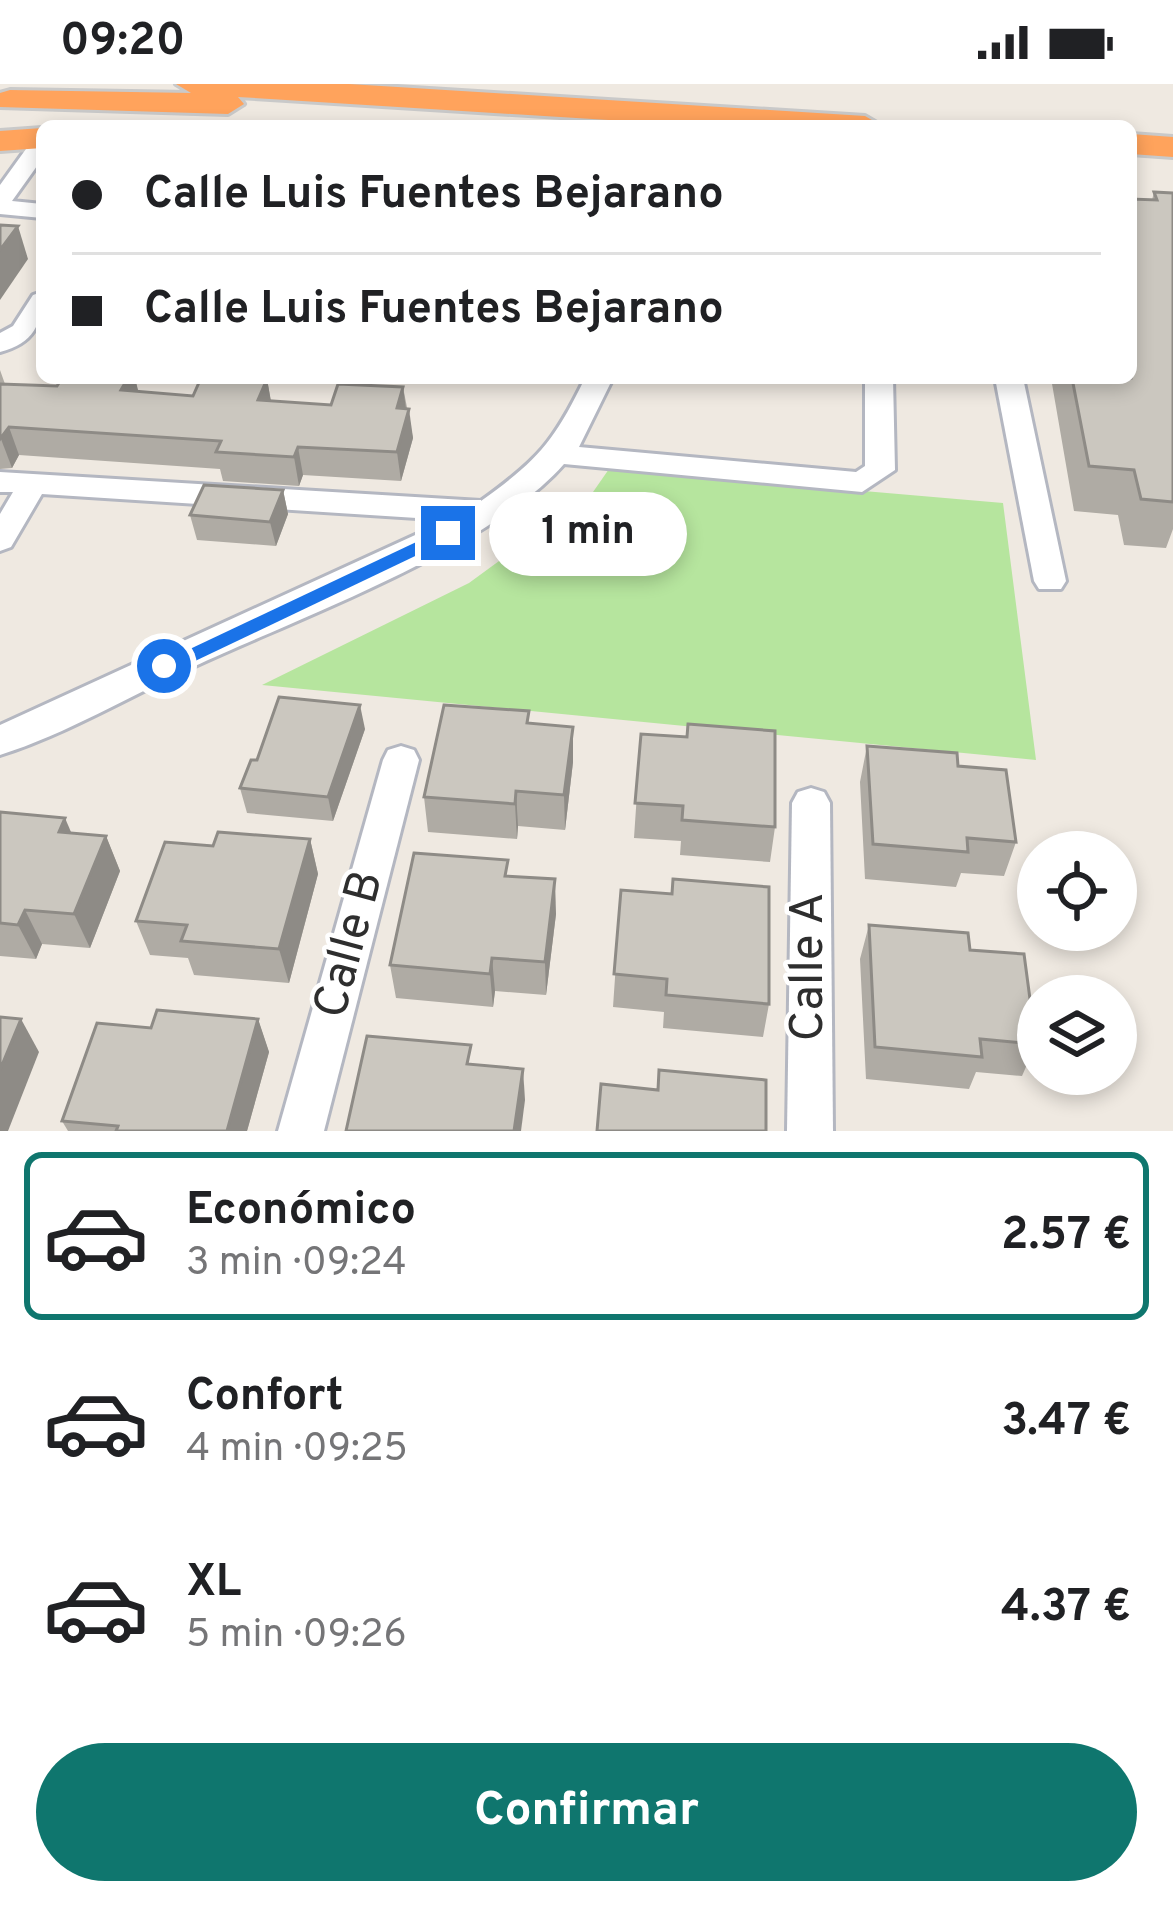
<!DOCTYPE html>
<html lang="es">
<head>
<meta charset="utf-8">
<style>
	:root { --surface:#fff; --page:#f2f2f2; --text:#202124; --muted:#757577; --line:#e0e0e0; --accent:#0f766e }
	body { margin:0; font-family:Overpass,sans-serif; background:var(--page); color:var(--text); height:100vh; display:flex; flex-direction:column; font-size:45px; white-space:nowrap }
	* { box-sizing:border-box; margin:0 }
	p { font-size:39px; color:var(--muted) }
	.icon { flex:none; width:66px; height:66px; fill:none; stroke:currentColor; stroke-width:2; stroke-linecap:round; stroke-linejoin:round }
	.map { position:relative; height:1047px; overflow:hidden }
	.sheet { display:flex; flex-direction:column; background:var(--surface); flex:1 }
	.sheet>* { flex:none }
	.banner { position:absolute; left:36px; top:36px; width:1101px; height:264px; border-radius:18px; box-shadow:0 6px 18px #0003; display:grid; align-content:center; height:264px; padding:0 36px; background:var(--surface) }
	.buttons { position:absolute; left:1017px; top:747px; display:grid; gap:24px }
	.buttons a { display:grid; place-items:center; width:120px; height:120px; border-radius:50%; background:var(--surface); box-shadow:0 6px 18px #0003; font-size:60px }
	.end { position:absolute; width:54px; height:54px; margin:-27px; border:15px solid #1a73e8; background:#fff; box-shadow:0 0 0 6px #fff }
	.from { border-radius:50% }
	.bubble { position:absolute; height:84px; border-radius:42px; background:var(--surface); box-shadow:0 6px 18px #0003; font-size:39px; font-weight:700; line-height:84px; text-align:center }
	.banner b { display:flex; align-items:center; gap:42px; height:114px; font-size:45px }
	.banner b+b { border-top:3px solid var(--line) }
	.banner i { width:30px; height:30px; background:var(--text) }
	ul { padding:21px 0 0; list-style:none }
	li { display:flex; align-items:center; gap:36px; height:168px; margin:0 24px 18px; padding:0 12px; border:6px solid transparent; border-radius:18px }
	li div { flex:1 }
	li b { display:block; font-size:45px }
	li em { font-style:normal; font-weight:700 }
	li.selected { border-color:var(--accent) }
	li>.icon { width:108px; height:108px; stroke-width:1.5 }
	.cta { display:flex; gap:24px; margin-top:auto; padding:24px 36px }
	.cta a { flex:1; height:138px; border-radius:72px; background:var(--accent); color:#fff; font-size:48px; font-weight:700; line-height:138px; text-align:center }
	.status { display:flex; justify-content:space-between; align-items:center; height:84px; padding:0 60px; background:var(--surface); direction:ltr }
	.status svg { height:33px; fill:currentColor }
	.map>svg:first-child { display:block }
	.green { fill:#b6e59e }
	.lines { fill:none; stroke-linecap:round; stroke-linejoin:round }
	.minor-casing { stroke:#b4b7c1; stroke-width:6 }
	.highway-casing { stroke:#c9c9c9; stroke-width:6 }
	.minor { fill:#fff; fill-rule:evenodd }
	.highway { fill:#ffa35c; fill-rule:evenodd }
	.wall { fill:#afaba4 }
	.shaded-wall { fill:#8e8b86 }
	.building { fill:#cbc7bf; stroke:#8e8b86; stroke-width:3 }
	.route { fill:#1a73e8 }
	.labels { text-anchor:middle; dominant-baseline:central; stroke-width:9; stroke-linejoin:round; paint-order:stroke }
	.near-street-label { font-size:48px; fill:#2e2e2e; stroke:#fff }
</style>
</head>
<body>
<div class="status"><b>09:20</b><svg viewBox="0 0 49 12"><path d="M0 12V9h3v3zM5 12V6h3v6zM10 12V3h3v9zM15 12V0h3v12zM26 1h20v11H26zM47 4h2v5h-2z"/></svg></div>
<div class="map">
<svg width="1173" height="1047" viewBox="0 0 1173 1047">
	<rect width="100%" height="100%" fill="#efe9e1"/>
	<polygon class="green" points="609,385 1003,419 1036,676 262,601 469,499 593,408"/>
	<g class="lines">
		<defs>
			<g id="minor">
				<polygon points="34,63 42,65 42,75 12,117 42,120 42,134 0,130 0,101 26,65"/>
				<path d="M42 208C42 241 34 259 0 268V249L13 242 33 211Z"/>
				<path d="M585 294H613L579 363 856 388 865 382V294H893L895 386 862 408 564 380C491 464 298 534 193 583 130 612 66 650 0 671V641L448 436 42 410 11 463 0 467V430L13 408H0V388L481 417C538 376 554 358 585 294Z"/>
				<polygon points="995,294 1023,294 1066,497 1061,505 1039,505 1034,497"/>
				<polygon points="401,662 414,666 419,676 324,1047 278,1047 383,676 388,666"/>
				<polygon points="811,704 824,708 830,719 833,1047 787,1047 792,719 798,708"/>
			</g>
			<g id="highway">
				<polygon points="176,0 349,0 865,32 882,42 705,42 238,13 244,20 228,30 0,23 0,9 10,6 191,9"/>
				<polygon points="42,44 42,64 0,67 0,47"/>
				<polygon points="1131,50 1173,53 1173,73 1131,70"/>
			</g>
		</defs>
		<use href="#minor" class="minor-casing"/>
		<use href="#highway" class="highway-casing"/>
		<use href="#minor" class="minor"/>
		<use href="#highway" class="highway"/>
	</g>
	<g class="wall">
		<polygon points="1154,108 1173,109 1173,445 1166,464 1124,461 1118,431 1074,427 1051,294 1131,294 1152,116"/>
		<polygon points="0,286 5,300 57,302 62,294 135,294 138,308 193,312 267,295 271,318 331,321 403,303 413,354 401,397 303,391 299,402 223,397 220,385 19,371 12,384 0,385"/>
		<polygon points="283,406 288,430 276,462 197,456 190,431"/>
		<polygon points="530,639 573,643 573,678 565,746 518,742 517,755 428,748 424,713"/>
		<polygon points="365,645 333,737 247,729 240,704 257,676"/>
		<polygon points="641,650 775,743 770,778 680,771 681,757 634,754"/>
		<polygon points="867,662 958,682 1016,758 1004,792 961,789 956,803 865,795 860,698"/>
		<polygon points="0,728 71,749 106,752 120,787 90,864 42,860 36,875 0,872"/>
		<polygon points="310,755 318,790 289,899 194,891 188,874 150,871 136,837 213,762"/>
		<polygon points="509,792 556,830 546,911 495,907 493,923 396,914 390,881"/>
		<polygon points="621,806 769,920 763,953 663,944 664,928 613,923"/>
		<polygon points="869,841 970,866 1036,960 1022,992 976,988 969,1005 866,995 860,875"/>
		<polygon points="258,935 269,968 247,1047 68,1047 62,1037 151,944"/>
	</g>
	<g class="shaded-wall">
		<polygon points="18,142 28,175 0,216 0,166"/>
		<polygon points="128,294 135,294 140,314 121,306"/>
		<polygon points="267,295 272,323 258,316"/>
		<polygon points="403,303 407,332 397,324"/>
		<polygon points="409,325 413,354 401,397 397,368"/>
		<polygon points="9,343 19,371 12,384 1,355"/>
		<polygon points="298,363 303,391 299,402 294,373"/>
		<polygon points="283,406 288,430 276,462 270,438"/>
		<polygon points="360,621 365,645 333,737 328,713"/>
		<polygon points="573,643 573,678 565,746 564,711"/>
		<polygon points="516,707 518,742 517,755 515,720"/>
		<polygon points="65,734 80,769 59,748"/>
		<polygon points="106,752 120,787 90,864 74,830"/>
		<polygon points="310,755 318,790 289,899 279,865"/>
		<polygon points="555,795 556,830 546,911 545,878"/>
		<polygon points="25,826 42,860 36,875 18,841"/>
		<polygon points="492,874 495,907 493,923 490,890"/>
		<polygon points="21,935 39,968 8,1047 0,1047 0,986"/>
		<polygon points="258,935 269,968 247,1047 227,1047"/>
		<polygon points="523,985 525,1016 521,1047 514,1047"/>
	</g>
	<g class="building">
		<polygon points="1154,108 1173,109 1173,418 1141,415 1134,386 1089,382 1072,294 1131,294 1131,115 1157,116"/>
		<polygon points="0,141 18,142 0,166"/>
		<polygon points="62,294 128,294 121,306 193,312 201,294 267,295 258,316 331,321 338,300 403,303 397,324 409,325 397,368 298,363 294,373 216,368 221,357 9,343 0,355 0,300 57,302"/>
		<polygon points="204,401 283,406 270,438 190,431"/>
		<polygon points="279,613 360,621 328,713 240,704 251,676 257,676"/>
		<polygon points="444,621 529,627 527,639 573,643 564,711 516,707 515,720 424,713"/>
		<polygon points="688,640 775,647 775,743 682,736 683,722 635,719 641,650 687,653"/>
		<polygon points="867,662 957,669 958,682 1006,686 1016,758 967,754 968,768 873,760"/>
		<polygon points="0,728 65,734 59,748 106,752 74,830 25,826 18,841 0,839"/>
		<polygon points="218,748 310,755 279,865 181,857 187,841 136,837 165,758 213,762"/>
		<polygon points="414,769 508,776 505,792 555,795 545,878 492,874 490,890 390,881"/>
		<polygon points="673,795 769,803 769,920 666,911 667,895 614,890 621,806 672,810"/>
		<polygon points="869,841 968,849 970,866 1024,870 1036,960 980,955 982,973 875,963"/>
		<polygon points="157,926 258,935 227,1047 116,1047 118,1042 62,1037 97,939 151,944"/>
		<polygon points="0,933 21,935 0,986"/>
		<polygon points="367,952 471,961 467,980 523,985 514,1047 346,1047"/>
		<polygon points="659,986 766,996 766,1047 597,1047 601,1000 658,1006"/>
	</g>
	<polygon class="route" points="448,443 455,445 455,453 172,588 157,588 154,582"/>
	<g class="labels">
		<g class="near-street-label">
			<text transform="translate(351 861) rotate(-75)">Calle B</text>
			<text transform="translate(810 883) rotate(-90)">Calle A</text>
		</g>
	</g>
</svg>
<div class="buttons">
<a><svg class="icon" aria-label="locate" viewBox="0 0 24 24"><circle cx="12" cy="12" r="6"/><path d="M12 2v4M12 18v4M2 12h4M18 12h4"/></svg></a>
<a><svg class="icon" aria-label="layers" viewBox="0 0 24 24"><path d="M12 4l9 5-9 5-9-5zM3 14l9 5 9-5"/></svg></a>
</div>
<i class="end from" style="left:164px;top:582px"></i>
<i class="end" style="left:448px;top:449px"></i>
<div class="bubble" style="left:489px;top:408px;width:198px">1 min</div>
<div class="banner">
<b><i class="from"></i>Calle Luis Fuentes Bejarano</b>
<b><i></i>Calle Luis Fuentes Bejarano</b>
</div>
</div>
<section class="sheet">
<ul>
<li class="selected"><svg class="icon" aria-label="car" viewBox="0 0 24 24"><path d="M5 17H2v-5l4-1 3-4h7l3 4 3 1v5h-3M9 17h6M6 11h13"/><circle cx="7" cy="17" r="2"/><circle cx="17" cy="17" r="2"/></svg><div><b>Económico</b><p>3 min · 09:24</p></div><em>2.57 €</em></li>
<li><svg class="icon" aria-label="car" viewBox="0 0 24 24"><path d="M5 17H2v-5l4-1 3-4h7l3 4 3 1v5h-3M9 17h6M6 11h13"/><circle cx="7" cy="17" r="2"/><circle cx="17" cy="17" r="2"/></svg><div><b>Confort</b><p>4 min · 09:25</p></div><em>3.47 €</em></li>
<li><svg class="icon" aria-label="car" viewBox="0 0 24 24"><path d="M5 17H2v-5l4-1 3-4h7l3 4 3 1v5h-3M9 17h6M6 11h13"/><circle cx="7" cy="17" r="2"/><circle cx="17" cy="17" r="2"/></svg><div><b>XL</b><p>5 min · 09:26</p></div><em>4.37 €</em></li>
</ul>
<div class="cta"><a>Confirmar</a></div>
</section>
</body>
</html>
